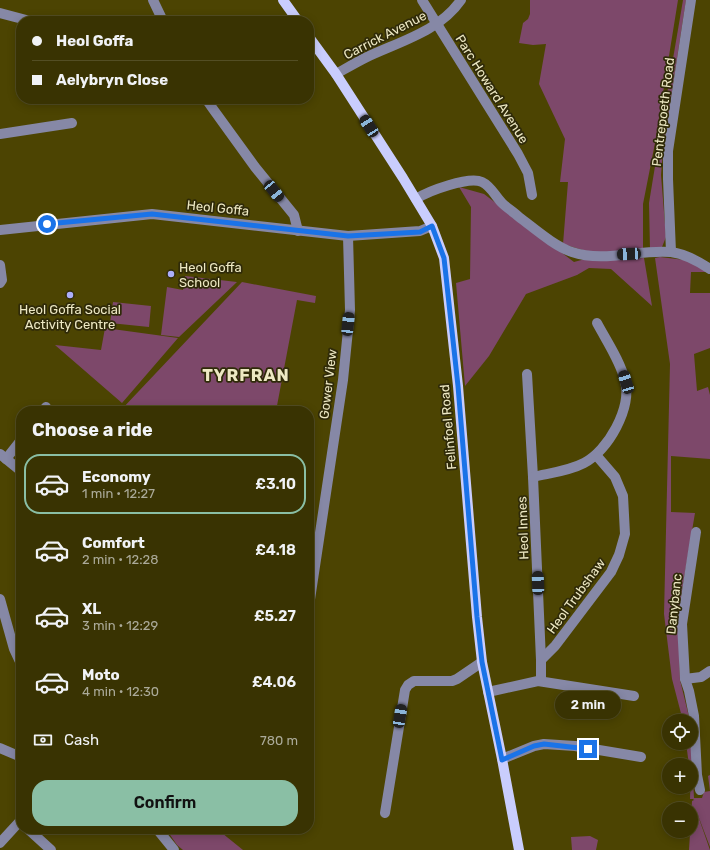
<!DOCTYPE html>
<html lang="en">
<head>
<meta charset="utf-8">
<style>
	:root { --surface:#393302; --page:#443f11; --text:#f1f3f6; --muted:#abaa99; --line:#534e24; --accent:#8abfa5 }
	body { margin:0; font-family:Rubik,sans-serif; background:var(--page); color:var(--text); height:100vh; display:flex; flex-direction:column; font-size:15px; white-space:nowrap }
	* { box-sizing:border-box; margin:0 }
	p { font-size:13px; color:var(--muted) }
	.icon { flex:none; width:22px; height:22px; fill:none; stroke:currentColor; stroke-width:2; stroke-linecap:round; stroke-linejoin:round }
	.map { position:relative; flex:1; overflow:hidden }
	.drawer { position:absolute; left:16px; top:406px; width:298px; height:428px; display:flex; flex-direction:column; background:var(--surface); border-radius:16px; box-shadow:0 2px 10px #0003,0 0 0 1px var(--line) }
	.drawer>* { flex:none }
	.top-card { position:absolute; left:16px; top:16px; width:298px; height:88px; border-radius:16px; box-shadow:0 2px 10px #0003,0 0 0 1px var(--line); display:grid; align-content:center; height:88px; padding:0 16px; background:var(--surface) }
	.controls { position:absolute; left:662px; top:714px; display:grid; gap:8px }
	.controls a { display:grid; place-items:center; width:36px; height:36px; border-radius:50%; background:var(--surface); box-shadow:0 2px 10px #0003,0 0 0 1px var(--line); font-size:20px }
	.end { position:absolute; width:18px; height:18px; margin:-9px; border:5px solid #1a73e8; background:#fff; box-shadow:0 0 0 2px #fff }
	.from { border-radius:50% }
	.bubble { position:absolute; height:28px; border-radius:14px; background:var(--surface); box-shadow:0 2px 10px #0003,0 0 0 1px var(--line); font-size:13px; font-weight:600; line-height:28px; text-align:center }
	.car { position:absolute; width:12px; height:24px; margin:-12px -6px; border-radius:5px; box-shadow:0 0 3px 1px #0007; background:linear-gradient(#222 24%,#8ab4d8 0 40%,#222 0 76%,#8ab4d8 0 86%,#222 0) }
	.top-card b { display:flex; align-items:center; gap:14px; height:38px; font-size:15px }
	.top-card b+b { border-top:1px solid var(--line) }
	.top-card i { width:10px; height:10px; background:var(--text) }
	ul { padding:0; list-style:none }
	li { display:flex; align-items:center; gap:12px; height:60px; margin:0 8px 6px; padding:0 8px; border:2px solid transparent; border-radius:16px }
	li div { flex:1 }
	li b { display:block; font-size:15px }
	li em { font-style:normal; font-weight:600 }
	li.on { border-color:var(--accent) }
	li>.icon { width:36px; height:36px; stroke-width:1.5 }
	h2 { padding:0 16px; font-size:18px; line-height:48px }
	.pay { display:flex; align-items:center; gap:10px; height:44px; padding:0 16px; font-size:15px }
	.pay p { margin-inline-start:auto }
	.action { display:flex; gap:8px; margin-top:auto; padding:8px 16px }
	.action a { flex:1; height:46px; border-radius:16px; background:var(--accent); color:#111; font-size:16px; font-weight:600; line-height:46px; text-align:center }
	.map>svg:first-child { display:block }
	.green { fill:#7d486a }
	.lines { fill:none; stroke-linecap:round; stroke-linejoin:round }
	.minor { stroke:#8688a6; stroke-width:10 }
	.major { stroke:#c9cdfd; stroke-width:10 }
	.route { stroke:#1a73e8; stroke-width:5 }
	.poi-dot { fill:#acaffb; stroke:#2f2a09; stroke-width:1.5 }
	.labels { text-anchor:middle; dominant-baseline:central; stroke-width:3.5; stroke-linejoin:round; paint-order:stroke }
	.street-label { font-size:13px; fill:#ede8c3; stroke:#2f2a09 }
	.poi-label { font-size:13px; fill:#ede8c3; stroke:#2f2a09; text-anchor:start }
	.district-label { font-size:17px; font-weight:bold; letter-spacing:1px; fill:#ede8c3; stroke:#2f2a09 }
</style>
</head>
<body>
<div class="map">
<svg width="710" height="850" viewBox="0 0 710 850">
	<rect width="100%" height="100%" fill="#4c4402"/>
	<g class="green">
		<polygon points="530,0 678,0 655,143 643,204 643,250 596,254 563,244 568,182 560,182 565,139 539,84 546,44 533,45 519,43 523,23 528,19 530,14"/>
		<polygon points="683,0 686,0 663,149 658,147"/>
		<polygon points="658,148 663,150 661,175 666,237 662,247 650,250 649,203"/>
		<polygon points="459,187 484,194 574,262 585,259 644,258 652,306 611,269 589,268 577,275 526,294 489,356 465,386 456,283 470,279 471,207"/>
		<polygon points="660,257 693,261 710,272 691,272 690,293 710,293 710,348 694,354 697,391 708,387 710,395 710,459 671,456 671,512 695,513 678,614 680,680 690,721 683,721 672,679 664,614 670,364 655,258"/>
		<polygon points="185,276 237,282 179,337 161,335 167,287 183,290"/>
		<polygon points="242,282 316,296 315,303 297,300 276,411 153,411 150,409 121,410"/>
		<polygon points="113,302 151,306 149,327 110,323"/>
		<polygon points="105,328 178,338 122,403 55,345 101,350"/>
		<polygon points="691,742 694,798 702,798 704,792 710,791 708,776 710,775 710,847 696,810 710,850 689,850 692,801 694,800 693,799 690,799 691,765 689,765 686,743 691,743"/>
		<polygon points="166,829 217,829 243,850 183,850 177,845"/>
		<polygon points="590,836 598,840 596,850 572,850 571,837"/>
	</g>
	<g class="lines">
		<g class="minor">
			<polyline points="153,0 163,21"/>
			<polyline points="422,0 518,154 528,173 532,195"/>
			<polyline points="0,13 30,21"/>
			<path d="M336 74C345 69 355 63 365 58 398 42 439 32 461 0"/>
			<polyline points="206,99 213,109 255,167 294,215 298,231"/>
			<polyline points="0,134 72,123"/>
			<path d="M416 199C428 191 469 176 482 182 491 186 495 196 502 203 507 208 514 212 519 217 534 228 554 246 572 252 604 263 639 249 671 252 686 254 698 261 710 269"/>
			<polyline points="0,230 152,214 348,236 420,231 432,226"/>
			<polyline points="671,252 668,179 668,151 691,0"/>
			<polyline points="0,265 2,280 0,283"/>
			<polyline points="527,374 533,477 541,660 541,681"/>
			<polyline points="43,411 46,407"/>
			<polyline points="0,454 21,471"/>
			<polyline points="6,459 21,440"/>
			<path d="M533 477C550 473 569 471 584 463 608 451 632 408 625 381 621 362 606 340 597 323"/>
			<polyline points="696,532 682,624 685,679 689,691 694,716 697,775 700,790"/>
			<polyline points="0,599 14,649 21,664"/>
			<polyline points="309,606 343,380 350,310 348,236"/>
			<polyline points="541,660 555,646 611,572 619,555 625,534 623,496 615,477 596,455"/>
			<polyline points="685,679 701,677 710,671"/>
			<polyline points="488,692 538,681 634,696"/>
			<polyline points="0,748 21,757"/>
			<polyline points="502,759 534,746 544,744 575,746 641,757"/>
			<polyline points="385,813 405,690 408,685 414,681 452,681 457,679 482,662"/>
			<polyline points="28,829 51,850"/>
			<polyline points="157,829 174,850"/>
			<polyline points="0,843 21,820"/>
		</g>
		<g class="major">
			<polyline points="283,0 298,21"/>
			<polyline points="309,37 336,74 403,178 432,226 444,258 458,386 477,617 482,662 502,759 519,850"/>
		</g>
	</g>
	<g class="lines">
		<polyline class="route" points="47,224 152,214 348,236 420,232 432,226 444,258 458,386 477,617 482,662 502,760 534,746 544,744 588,749"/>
	</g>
	<g class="poi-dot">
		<circle cx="171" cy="274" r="4"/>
		<circle cx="70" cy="295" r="4"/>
	</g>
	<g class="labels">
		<g class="street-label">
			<text transform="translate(385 35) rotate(-27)">Carrick Avenue</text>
			<text transform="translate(492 89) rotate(58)">Parc Howard Avenue</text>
			<text transform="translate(663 112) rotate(-83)">Pentrepoeth Road</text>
			<text transform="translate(218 208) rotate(6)">Heol Goffa</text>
			<text transform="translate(328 384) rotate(-83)">Gower View</text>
			<text transform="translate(448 427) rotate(-95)">Felinfoel Road</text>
			<text transform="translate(523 528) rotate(-92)">Heol Innes</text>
			<text transform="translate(576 596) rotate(-54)">Heol Trubshaw</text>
			<text transform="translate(674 604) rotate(-84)">Danybanc</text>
		</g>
		<g class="poi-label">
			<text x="179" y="267">Heol Goffa<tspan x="179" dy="15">School</tspan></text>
			<text x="70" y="309" text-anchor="middle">Heol Goffa Social<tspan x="70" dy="15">Activity Centre</tspan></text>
		</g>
		<g class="district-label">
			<text x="246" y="375">TYRFRAN</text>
		</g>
	</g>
</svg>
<div class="controls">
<a><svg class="icon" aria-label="locate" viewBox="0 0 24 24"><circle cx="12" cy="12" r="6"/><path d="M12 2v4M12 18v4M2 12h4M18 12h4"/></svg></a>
<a>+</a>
<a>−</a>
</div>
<i class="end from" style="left:47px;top:224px"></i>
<i class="end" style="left:588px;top:749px"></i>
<div class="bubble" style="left:555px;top:691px;width:66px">2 min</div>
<i class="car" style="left:369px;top:126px;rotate:327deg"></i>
<i class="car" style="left:274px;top:191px;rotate:141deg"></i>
<i class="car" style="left:629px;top:254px;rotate:267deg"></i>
<i class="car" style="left:348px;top:324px;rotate:6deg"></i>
<i class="car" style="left:626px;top:382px;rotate:343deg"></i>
<i class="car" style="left:538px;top:583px;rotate:358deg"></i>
<i class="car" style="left:400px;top:716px;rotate:9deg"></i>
<div class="top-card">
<b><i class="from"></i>Heol Goffa</b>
<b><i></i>Aelybryn Close</b>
</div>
<section class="drawer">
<h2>Choose a ride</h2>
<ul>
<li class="on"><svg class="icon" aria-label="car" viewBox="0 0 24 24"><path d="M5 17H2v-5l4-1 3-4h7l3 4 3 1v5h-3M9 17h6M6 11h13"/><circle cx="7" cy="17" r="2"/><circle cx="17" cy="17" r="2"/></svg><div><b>Economy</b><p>1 min · 12:27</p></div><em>£3.10</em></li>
<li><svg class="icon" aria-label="car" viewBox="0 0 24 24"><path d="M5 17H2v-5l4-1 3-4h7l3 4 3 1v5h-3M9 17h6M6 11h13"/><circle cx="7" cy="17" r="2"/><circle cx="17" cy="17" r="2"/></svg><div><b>Comfort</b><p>2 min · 12:28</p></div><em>£4.18</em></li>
<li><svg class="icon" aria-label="car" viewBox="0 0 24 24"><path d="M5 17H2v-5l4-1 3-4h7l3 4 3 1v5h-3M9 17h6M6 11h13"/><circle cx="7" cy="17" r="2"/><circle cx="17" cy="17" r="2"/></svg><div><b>XL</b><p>3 min · 12:29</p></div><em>£5.27</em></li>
<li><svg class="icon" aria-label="car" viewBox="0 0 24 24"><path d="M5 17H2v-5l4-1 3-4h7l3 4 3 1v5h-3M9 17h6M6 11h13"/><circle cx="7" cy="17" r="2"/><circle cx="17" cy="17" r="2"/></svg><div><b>Moto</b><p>4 min · 12:30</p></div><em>£4.06</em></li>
</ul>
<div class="pay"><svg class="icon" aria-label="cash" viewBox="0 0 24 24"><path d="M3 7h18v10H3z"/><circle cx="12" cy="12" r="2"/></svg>Cash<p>780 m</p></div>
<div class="action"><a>Confirm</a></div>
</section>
</div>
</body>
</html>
